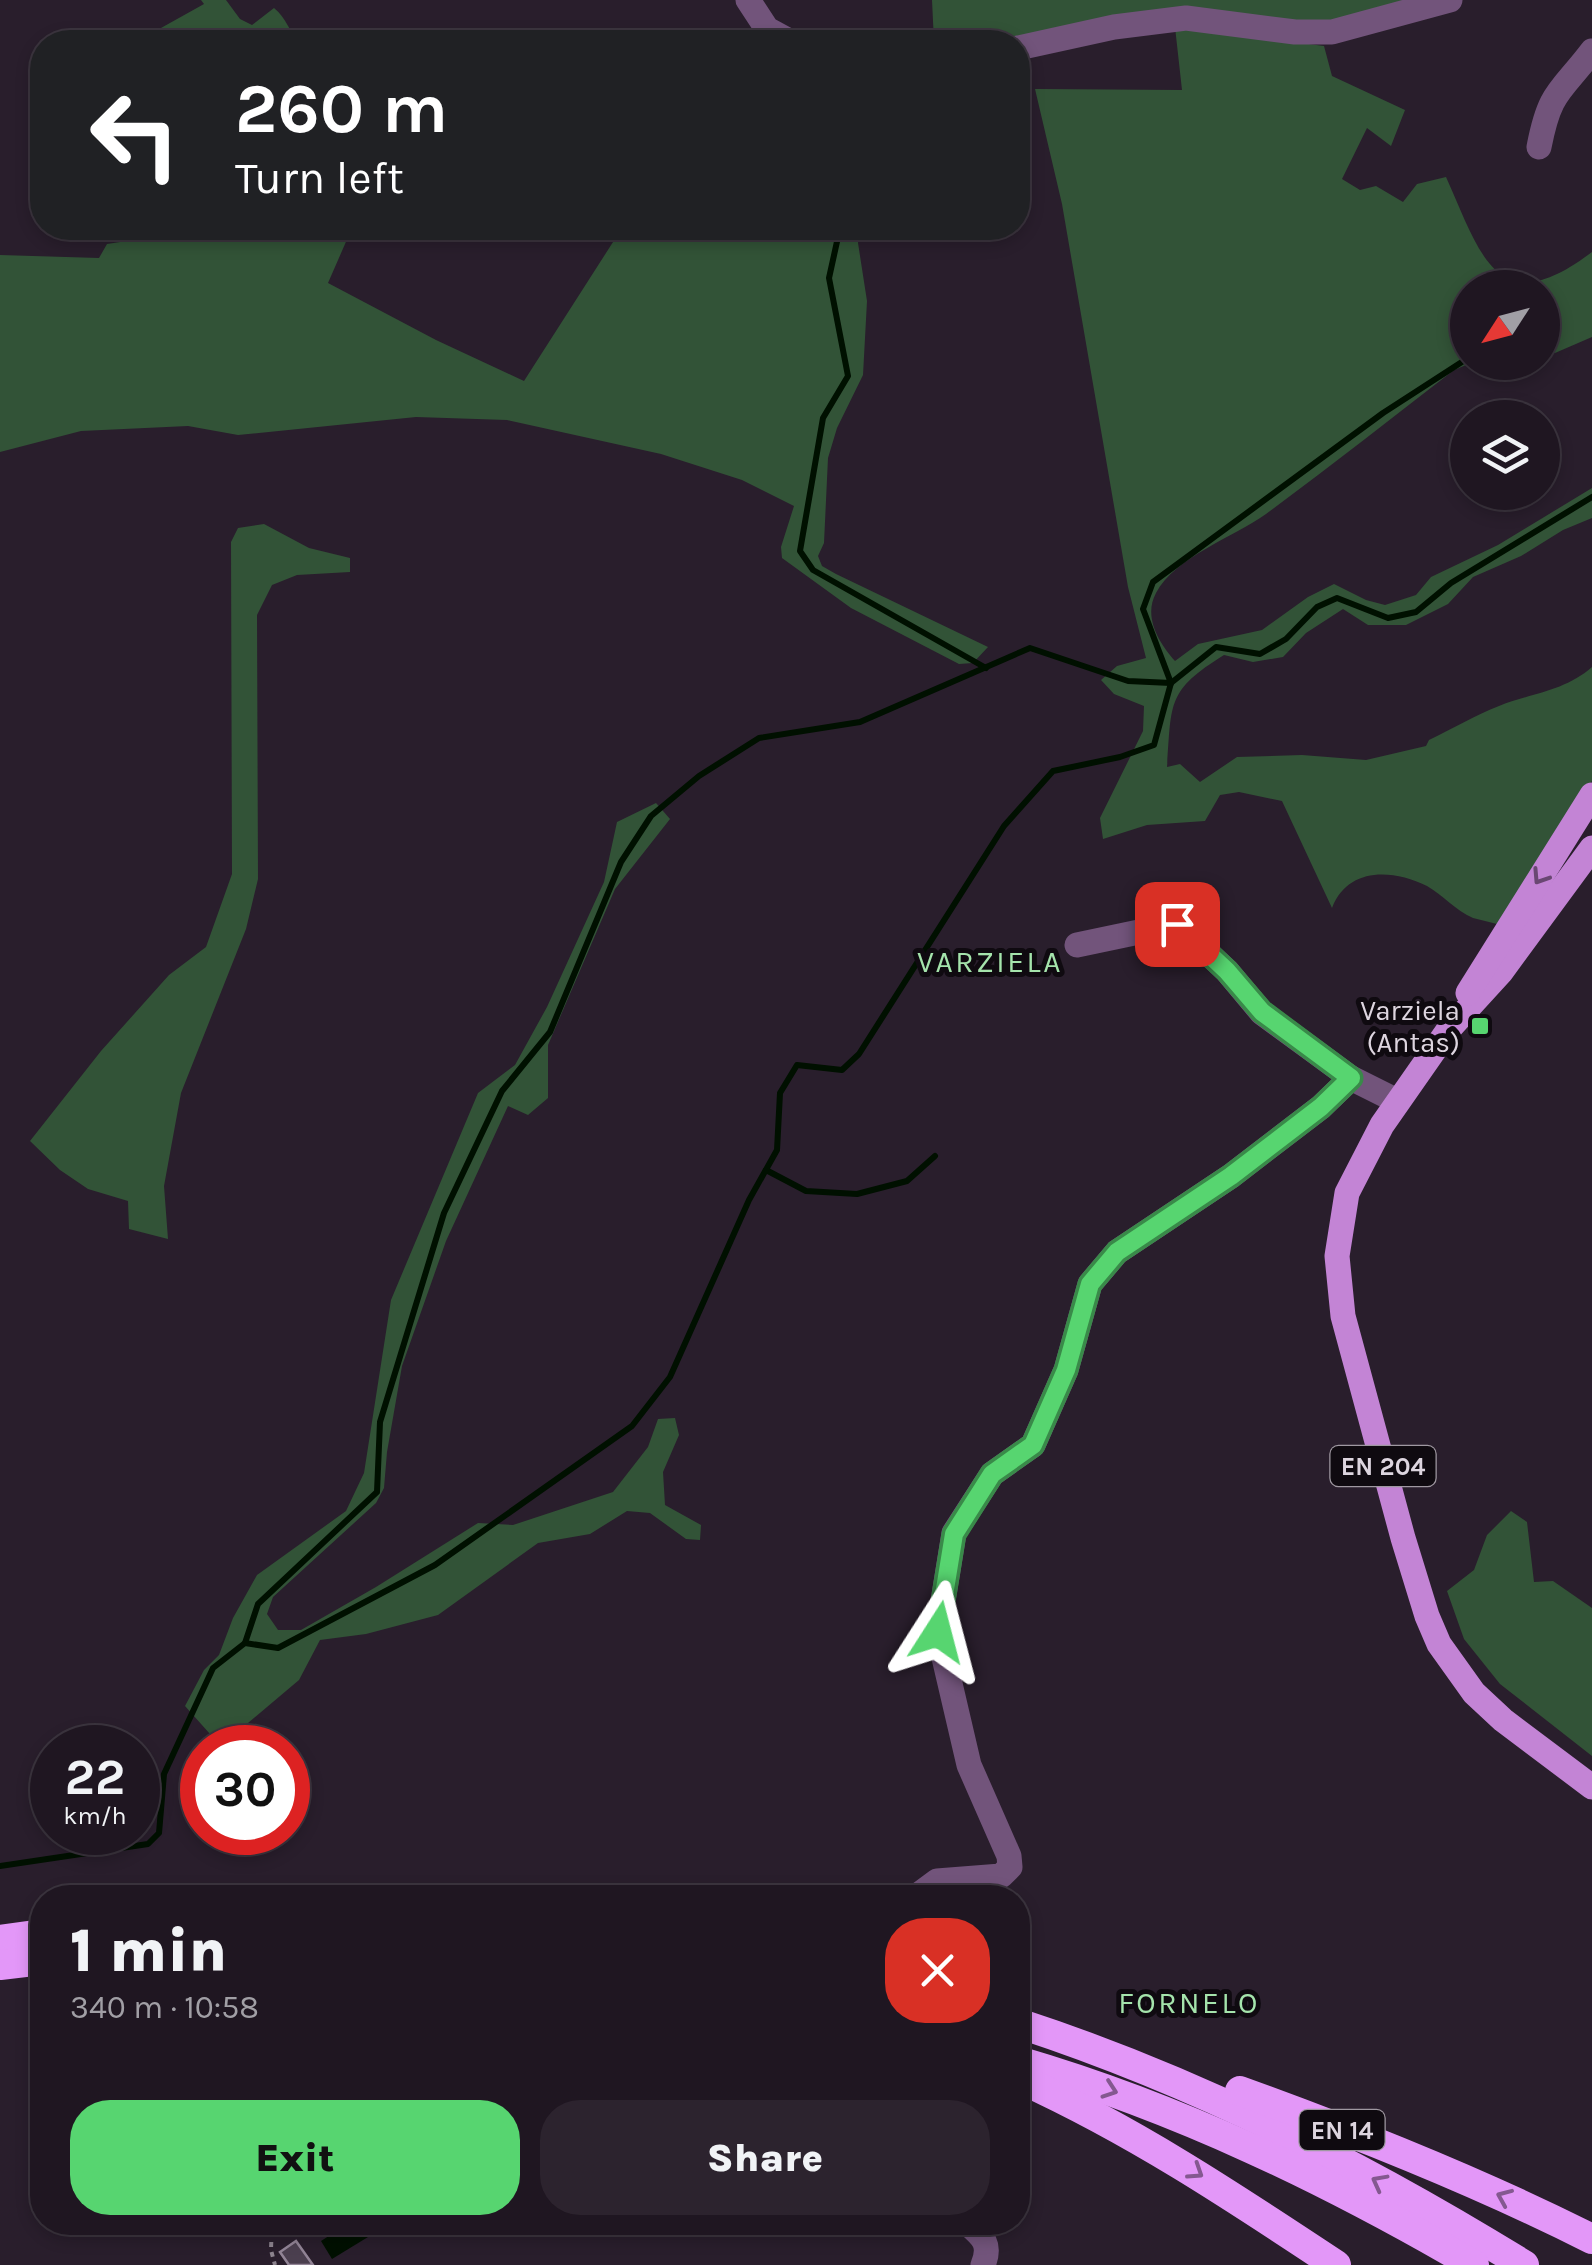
<!DOCTYPE html>
<html lang="en">
<head>
<meta charset="utf-8">
<style>
  :root { --surface:#1f1621; --page:#2c232e; --text:#f1f3f6; --muted:#a19fa5; --line:#3c353f; --accent:#57d570 }
  body { margin:0; font-family:Karla,sans-serif; background:var(--page); color:var(--text); height:100vh; display:flex; flex-direction:column; font-size:38px; white-space:nowrap }
  * { box-sizing:border-box; margin:0 }
  p { font-size:32px; color:var(--muted) }
  .icon { flex:none; width:55px; height:55px; fill:none; stroke:currentColor; stroke-width:2; stroke-linecap:round; stroke-linejoin:round }
  .map { position:relative; flex:1; overflow:hidden }
  .panel { position:absolute; left:30px; top:1885px; width:1000px; height:350px; display:flex; flex-direction:column; background:var(--surface); border-radius:40px; box-shadow:0 5px 15px #0003,0 0 0 2px var(--line) }
  .panel>* { flex:none }
  .guide { position:absolute; left:30px; top:30px; width:1000px; height:210px; border-radius:40px; box-shadow:0 5px 15px #0003,0 0 0 2px var(--line); background:#202124; color:#fff; overflow:hidden }
  .needle { width:65px; rotate:234deg }
  .fabs { position:absolute; left:1450px; top:270px; display:grid; gap:20px }
  .fabs a { display:grid; place-items:center; width:110px; height:110px; border-radius:50%; background:var(--surface); box-shadow:0 5px 15px #0003,0 0 0 2px var(--line); font-size:50px }
  .speed { position:absolute; left:30px; top:1725px; display:flex; gap:20px; font-size:50px; font-weight:700; text-align:center }
  .speed>* { display:grid; place-content:center; width:130px; height:130px; border-radius:50%; background:var(--surface); box-shadow:0 5px 15px #0003,0 0 0 2px var(--line); line-height:1 }
  .speed small { font-size:25px; font-weight:400 }
  .speed .limit { border:15px solid #d22; background:#fff; color:#111 }
  .pin { position:absolute; display:grid; place-items:center; width:85px; height:85px; color:#fff; margin:-42px; border-radius:20px; box-shadow:0 5px 15px #0006 }
  .me { position:absolute; width:110px; margin:-55px; rotate:9deg; stroke-linejoin:round; filter:drop-shadow(0 0 8px #0008) }
  .turn { display:flex; align-items:center; gap:35px; height:210px; padding:0 40px; font-size:45px }
  .turn .icon { width:130px; height:130px; stroke-width:2.5 }
  .turn b { display:block; font-size:70px; line-height:85px }
  .round { display:grid; place-items:center; flex:none; width:105px; height:105px; border-radius:40px; background:var(--page) }
  .headline { display:flex; align-items:center; justify-content:space-between; height:170px; padding:0 40px }
  h1 { font-size:60px; font-weight:800; line-height:75px }
  .primary-button { display:flex; gap:20px; margin-top:auto; padding:20px 40px }
  .primary-button a { flex:1; height:115px; border-radius:40px; background:var(--accent); color:#111; font-size:40px; font-weight:800; line-height:115px; text-align:center }
  .primary-button a+a { background:var(--page); color:var(--text) }
  .map>svg:first-child { display:block }
  .green { fill:#325337 }
  .water { fill:#001000 }
  .lines { fill:none; stroke-linecap:round; stroke-linejoin:round }
  .stream { stroke:#001000; stroke-width:6 }
  .building { fill:#4b3f4f; stroke:#928496; stroke-width:2.5 }
  .path { stroke:#8c838e; stroke-width:4; stroke-dasharray:5 5; stroke-linecap:butt }
  .minor { stroke:#72547b; stroke-width:25 }
  .major { stroke:#c384d5; stroke-width:25 }
  .highway { stroke:#e397f8; stroke-width:30 }
  .oneway { stroke:#694772 }
  .oneway2 { stroke:#845890 }
  .route-casing { stroke:#398a49; stroke-width:25 }
  .route { stroke:#57d570; stroke-width:18 }
  .poi-dot { fill:#57d570; stroke:#0f0a10; stroke-width:4 }
  .labels { text-anchor:middle; dominant-baseline:central; stroke-width:10; stroke-linejoin:round; paint-order:stroke }
  .shield { fill:#0f0a10; stroke:#9f98a1; stroke-width:2.5 }
  .shield-label { font-size:25px; font-weight:bold; fill:#ddd5df }
  .poi-label { font-size:28px; fill:#ddd5df; stroke:#0f0a10; text-anchor:end }
  .neighbourhood-label { font-size:30px; letter-spacing:2.5px; fill:#a5e4ac; stroke:#0f0a10 }
</style>
</head>
<body>
<div class="map">
<svg width="1592" height="2265" viewBox="0 0 1592 2265">
  <rect width="100%" height="100%" fill="#291e2c"/>
  <g class="green">
    <path d="M 201,0 L 226,0 L 240,19 L 252,25 L 274,8 C 287,18 288,32 301,42 L 156,42 L 152,33 L 204,4 Z"/>
    <path d="M 932,0 L 1413,0 L 1338,21 L 1061,27 L 1006,42 L 934,42 Z"/>
    <path d="M 1175,27 L 1324,46 L 1332,76 L 1405,110 L 1391,146 L 1367,128 L 1342,179 L 1360,190 L 1376,186 L 1403,202 L 1417,184 L 1446,177 C 1481,255 1497,324 1592,252 L 1592,337 L 1555,353 L 1543,352 L 1542,288 L 1468,288 L 1468,362 L 1471,363 L 1454,370 C 1392,418 1330,467 1266,514 C 1234,537 1175,557 1156,593 C 1143,617 1159,643 1175,661 L 1198,644 L 1262,630 L 1308,597 L 1334,584 L 1366,600 L 1385,605 L 1416,595 L 1431,577 L 1498,545 L 1592,488 L 1592,518 L 1563,530 L 1521,556 L 1473,577 L 1448,604 L 1406,625 L 1368,625 L 1343,609 L 1306,633 L 1283,657 L 1253,662 L 1224,655 C 1166,691 1172,703 1167,767 L 1180,764 L 1200,782 L 1237,757 L 1302,755 L 1366,760 L 1426,746 L 1429,740 C 1452,729 1476,715 1499,706 C 1532,693 1565,691 1592,667 L 1592,781 L 1497,924 C 1489,922 1481,920 1473,918 C 1455,910 1443,895 1427,886 C 1392,869 1348,867 1332,908 L 1282,801 L 1239,792 L 1220,795 L 1205,821 L 1147,825 L 1103,839 L 1100,818 L 1143,731 L 1144,706 L 1114,694 L 1101,680 L 1117,666 L 1146,658 L 1128,587 L 1062,204 L 1035,89 L 1182,90 Z"/>
    <path d="M 148,228 L 352,228 L 328,283 L 436,340 L 524,381 L 622,228 L 860,228 L 858,243 L 867,301 L 863,375 L 837,428 L 828,458 L 824,543 L 818,556 L 822,566 L 836,574 L 988,647 L 973,663 L 959,664 L 851,608 L 782,558 L 781,547 L 794,506 L 742,480 L 661,454 L 507,420 L 416,417 L 238,435 L 188,426 L 81,431 L 0,452 L 0,255 L 99,258 L 107,244 L 140,239 Z"/>
    <path d="M 264,524 L 309,548 L 350,558 L 350,572 L 297,575 L 272,585 L 257,615 L 258,879 L 246,929 L 181,1093 L 164,1186 L 168,1239 L 129,1229 L 128,1201 L 88,1189 L 60,1170 L 30,1141 L 101,1051 L 169,975 L 206,947 L 232,874 L 231,542 L 238,528 Z"/>
    <path d="M 656,803 L 670,819 L 615,889 L 548,1045 L 548,1098 L 528,1115 L 508,1106 L 446,1241 L 402,1366 L 387,1452 L 384,1488 L 376,1503 L 273,1597 L 267,1614 L 278,1630 L 301,1630 L 376,1587 L 478,1523 L 513,1525 L 613,1492 L 648,1447 L 658,1419 L 675,1418 L 679,1435 L 663,1472 L 665,1505 L 701,1525 L 700,1540 L 686,1539 L 650,1513 L 627,1511 L 590,1534 L 538,1543 L 438,1615 L 366,1634 L 320,1640 L 299,1680 L 248,1723 L 210,1734 L 185,1706 L 204,1670 L 219,1655 L 233,1618 L 257,1575 L 346,1511 L 364,1473 L 391,1300 L 478,1093 L 515,1065 L 547,1007 L 604,882 L 617,822 Z"/>
    <path d="M 1511,1511 L 1527,1522 L 1534,1582 L 1553,1581 L 1592,1608 L 1592,1756 L 1500,1684 L 1464,1639 L 1447,1591 L 1474,1570 L 1487,1535 Z"/>
  </g>
  <path class="water" d="M 349,2223 L 359,2223 L 368,2237 L 332,2259 L 321,2241 Z"/>
  <g class="lines">
    <g class="stream">
      <path d="M 840,228 L 829,278 L 848,376 L 823,418 L 800,551 L 813,570 L 986,668"/>
      <path d="M 766,1170 L 806,1191 L 857,1194 L 907,1181 L 935,1156"/>
      <path d="M 245,1643 L 258,1604 L 377,1492 L 380,1422 L 444,1213 L 502,1091 L 550,1032 L 621,862 L 651,816 L 699,776 L 759,738 L 860,722 L 1030,648 L 1128,681 L 1171,683 L 1143,609 L 1153,582 L 1383,413 L 1468,358"/>
      <path d="M 0,1866 L 148,1844 L 159,1833 L 164,1774 L 213,1668 L 245,1643 L 278,1648 L 435,1565 L 632,1426 L 670,1377 L 749,1200 L 777,1150 L 780,1093 L 797,1065 L 842,1070 L 859,1054 L 1004,826 L 1053,771 L 1120,757 L 1154,745 L 1171,683 L 1216,647 L 1260,654 L 1286,639 L 1317,607 L 1337,598 L 1388,618 L 1416,612 L 1451,583 L 1592,497"/>
    </g>
  </g>
  <path class="building" d="M 296,2241 L 313,2265 L 289,2265 L 280,2252 Z"/>
  <g class="lines">
    <path class="path" d="M 272,2222 L 271,2250 L 275,2265"/>
    <g class="minor">
      <path d="M 748,0 L 767,29 L 791,42"/>
      <path d="M 1018,48 L 1114,27 L 1186,18 L 1295,32 L 1332,32 L 1450,0"/>
      <path d="M 1539,147 C 1550,90 1560,93 1592,51"/>
      <path d="M 1077,945 L 1177,924 L 1227,971 L 1262,1013 L 1351,1078"/>
      <path d="M 914,1898 L 937,1881 L 1001,1876 L 1010,1867 L 1009,1856 L 969,1765 L 938,1632 L 954,1533 L 992,1474 L 1033,1445 L 1066,1370 L 1090,1284 L 1117,1252 L 1231,1176 L 1321,1107 L 1351,1078 L 1397,1101"/>
      <path d="M 966,2222 C 982,2236 992,2243 983,2265"/>
    </g>
    <g class="major">
      <path d="M 1592,848 L 1501,972 L 1449,1029 L 1382,1125 L 1347,1193 L 1337,1256 L 1343,1316 L 1403,1538 L 1427,1616 L 1439,1644 L 1474,1693 L 1503,1720 L 1592,1787"/>
      <path d="M 1468,993 L 1592,795"/>
    </g>
    <g class="highway">
      <path d="M 0,1940 L 42,1934"/>
      <path d="M 0,1965 L 42,1960"/>
      <path d="M 1018,2023 C 1196,2081 1364,2166 1524,2265"/>
      <path d="M 1018,2061 C 1179,2108 1328,2180 1474,2265"/>
      <path d="M 1018,2078 C 1131,2129 1232,2196 1336,2265"/>
      <path d="M 1240,2091 C 1359,2134 1479,2182 1592,2239"/>
    </g>
  </g>
  <defs><path id="oneway-chevron" d="M-2-3.5L2.5 0L-2 3.5" fill="none" stroke-width="1.6" stroke-linecap="round" stroke-linejoin="round" transform="scale(2.5)"/></defs>
  <use class="oneway" href="#oneway-chevron" transform="translate(1540 877) rotate(123)"/>
  <g class="oneway2">
    <use href="#oneway-chevron" transform="translate(1110 2090) rotate(19)"/>
    <use href="#oneway-chevron" transform="translate(1196 2172) rotate(33)"/>
    <use href="#oneway-chevron" transform="translate(1379 2182) rotate(-152)"/>
    <use href="#oneway-chevron" transform="translate(1504 2197) rotate(-157)"/>
  </g>
  <g class="lines">
    <defs>
      <path id="route" d="M 938,1632 L 954,1534 L 992,1474 L 1033,1445 L 1066,1370 L 1090,1284 L 1117,1252 L 1231,1176 L 1321,1107 L 1351,1078 L 1262,1012 L 1227,971 L 1177,924"/>
    </defs>
    <use href="#route" class="route-casing"/>
    <use href="#route" class="route"/>
  </g>
  <rect class="poi-dot" x="1470" y="1016" width="20" height="20" rx="5"/>
  <g class="labels">
    <g class="shield">
      <rect x="1330.5" y="1446" width="105" height="40" rx="8"/>
      <rect x="1299.5" y="2110" width="85" height="40" rx="8"/>
    </g>
    <g class="shield-label">
      <text x="1383" y="1466">EN 204</text>
      <text x="1342" y="2130">EN 14</text>
    </g>
    <g class="poi-label">
      <text x="1460" y="1010">Varziela<tspan x="1460" dy="32">(Antas)</tspan></text>
    </g>
    <g class="neighbourhood-label">
      <text x="990" y="962">VARZIELA</text>
      <text x="1189" y="2003">FORNELO</text>
    </g>
  </g>
</svg>
<div class="fabs">
<a><svg class="needle" viewBox="-14 -14 28 28"><path d="M0-13l5 13h-10z" fill="#e53935"/><path d="M0 13l5-13h-10z" fill="#a19fa5"/></svg></a>
<a><svg class="icon" aria-label="layers" viewBox="0 0 24 24"><path d="M12 4l9 5-9 5-9-5zM3 14l9 5 9-5"/></svg></a>
</div>
<div class="speed"><div>22<small>km/h</small></div><div class="limit">30</div></div>
<div class="pin" style="left:1177px;top:924px;background:#d93025"><svg class="icon" aria-label="arrive" viewBox="0 0 24 24"><path d="M6 21V4h12l-3 4 3 4H6"/></svg></div>
<svg class="me" style="left:938px;top:1632px" viewBox="-20 -20 40 40"><path d="M0-17L14 15 0 8-14 15z" fill="#57d570" stroke="#fff" stroke-width="4"/></svg>
<div class="guide">
<div class="turn"><svg class="icon" aria-label="left" viewBox="0 0 24 24"><path d="M17 20v-9H6M10 6l-5 5 5 5"/></svg><div><b>260 m</b>Turn left</div></div>
</div>
<section class="panel">
<div class="headline"><div><h1>1 min</h1><p>340 m · 10:58</p></div><a class="round" style="background:#d93025;color:#fff"><svg class="icon" aria-label="close" viewBox="0 0 24 24"><path d="M6 6l12 12M18 6L6 18"/></svg></a></div>
<div class="primary-button"><a>Exit</a><a>Share</a></div>
</section>
</div>
</body>
</html>
